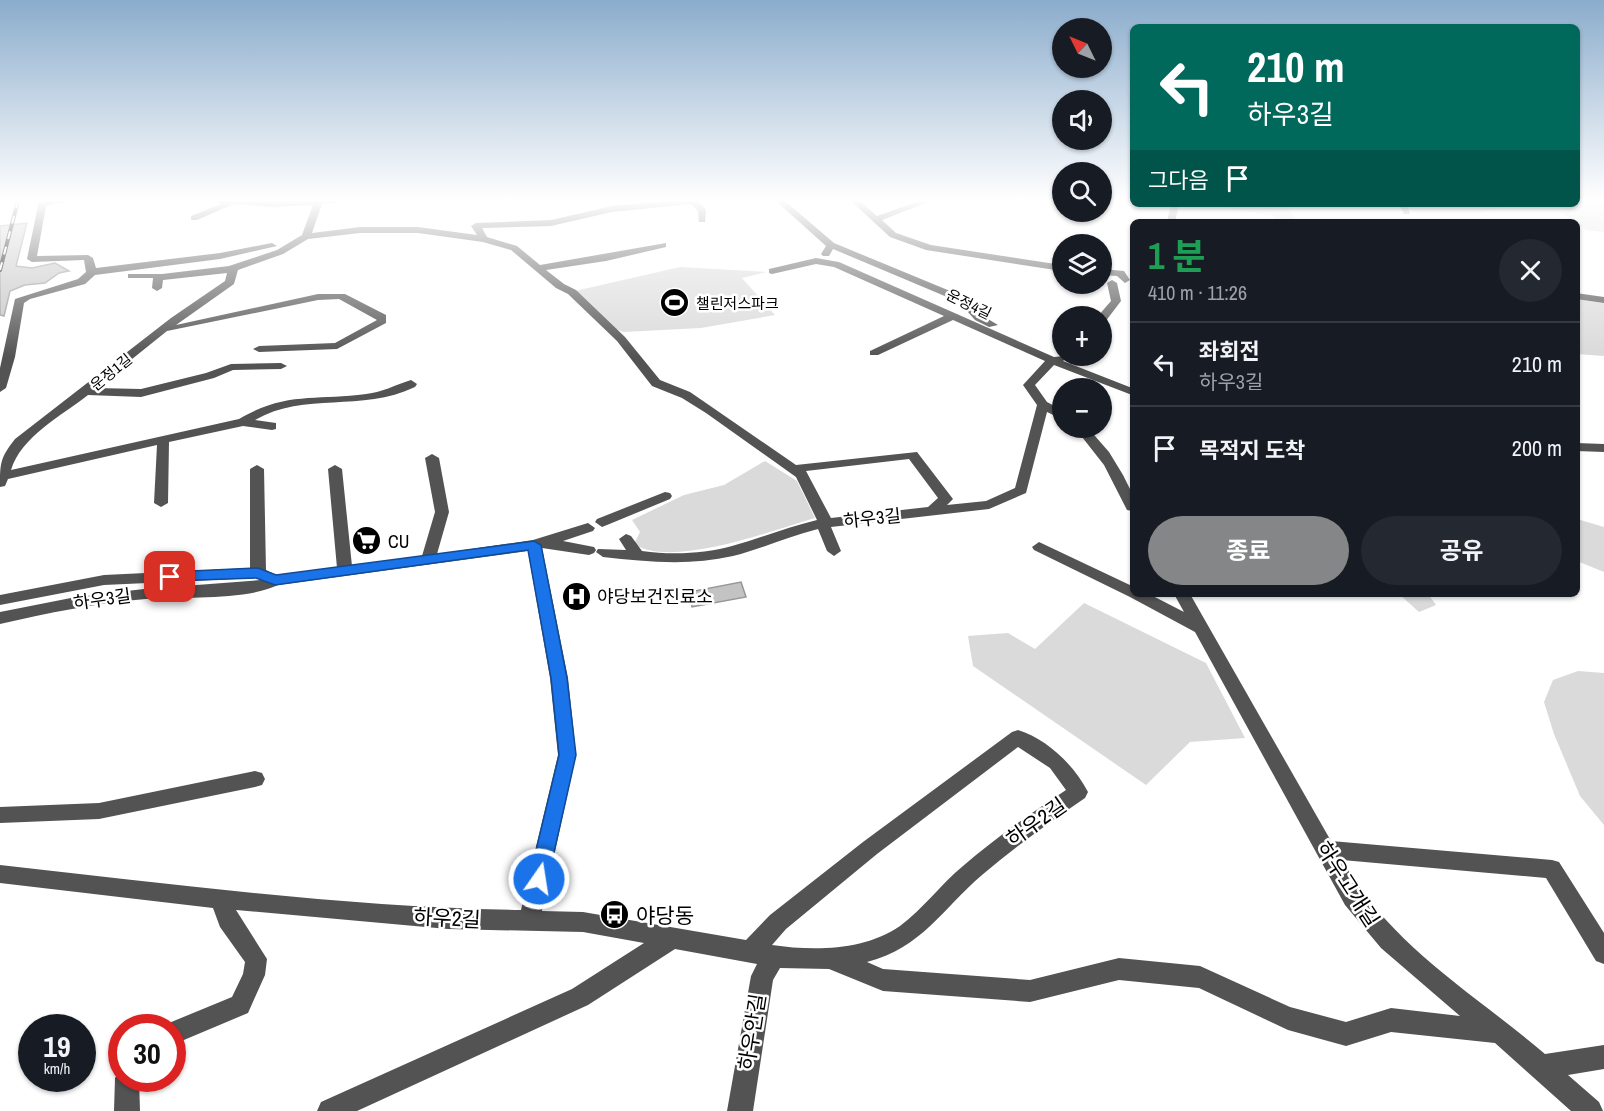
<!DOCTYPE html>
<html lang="ko">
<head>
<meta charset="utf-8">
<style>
  :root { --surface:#171b24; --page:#242831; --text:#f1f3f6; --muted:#9ea1a6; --line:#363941; --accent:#858687 }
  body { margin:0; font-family:"Archivo Narrow","Noto Sans KR",sans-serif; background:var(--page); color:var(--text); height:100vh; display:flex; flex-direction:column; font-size:22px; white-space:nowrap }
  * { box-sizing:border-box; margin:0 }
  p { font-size:20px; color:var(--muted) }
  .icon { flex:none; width:33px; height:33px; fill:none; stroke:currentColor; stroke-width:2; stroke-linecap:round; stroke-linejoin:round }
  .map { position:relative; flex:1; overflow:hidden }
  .drawer { position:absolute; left:1130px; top:219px; width:450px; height:378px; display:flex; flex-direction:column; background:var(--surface); border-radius:9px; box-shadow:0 2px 4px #0004 }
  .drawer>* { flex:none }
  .hud { position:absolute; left:1130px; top:24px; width:450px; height:183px; border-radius:9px; box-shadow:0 2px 4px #0004; background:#00695c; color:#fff; overflow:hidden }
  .needle { width:39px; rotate:313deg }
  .buttons { position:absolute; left:1052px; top:18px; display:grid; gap:12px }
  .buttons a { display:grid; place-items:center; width:60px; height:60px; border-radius:50%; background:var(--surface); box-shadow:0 2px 4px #0004; font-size:30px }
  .speed { position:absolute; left:18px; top:1014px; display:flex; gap:12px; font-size:30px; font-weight:700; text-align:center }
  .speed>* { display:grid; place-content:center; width:78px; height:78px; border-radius:50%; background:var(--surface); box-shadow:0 2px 4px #0004; line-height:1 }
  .speed small { font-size:15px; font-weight:400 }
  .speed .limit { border:9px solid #d22; background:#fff; color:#111 }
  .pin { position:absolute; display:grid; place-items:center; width:51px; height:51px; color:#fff; margin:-26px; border-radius:12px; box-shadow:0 3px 9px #0006 }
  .me { position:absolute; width:66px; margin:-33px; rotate:13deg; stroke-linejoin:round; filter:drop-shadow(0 0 4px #0008) }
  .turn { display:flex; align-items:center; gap:21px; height:126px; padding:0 18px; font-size:27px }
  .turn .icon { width:78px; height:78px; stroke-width:2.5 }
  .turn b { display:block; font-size:42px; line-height:51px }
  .then { display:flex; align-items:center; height:57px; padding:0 18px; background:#0003; gap:12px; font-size:22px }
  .round { display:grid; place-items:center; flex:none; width:63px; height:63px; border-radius:32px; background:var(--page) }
  .headline { display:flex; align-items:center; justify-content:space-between; height:102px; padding:0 18px }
  h1 { font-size:36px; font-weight:700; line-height:45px; color:#1e9e55 }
  .button { display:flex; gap:12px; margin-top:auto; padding:12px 18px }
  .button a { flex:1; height:69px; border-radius:36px; background:var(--accent); color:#fff; font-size:24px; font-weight:700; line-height:69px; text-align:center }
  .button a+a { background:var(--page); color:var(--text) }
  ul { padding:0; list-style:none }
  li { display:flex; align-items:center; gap:18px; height:84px; padding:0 18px; border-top:2px solid var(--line) }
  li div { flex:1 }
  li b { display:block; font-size:22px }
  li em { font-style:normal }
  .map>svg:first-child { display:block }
  .green { fill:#dadada }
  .building { fill:#c3c3c3; stroke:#979797; stroke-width:1.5 }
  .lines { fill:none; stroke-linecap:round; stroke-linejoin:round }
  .minor { fill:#535353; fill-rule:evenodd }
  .rail-casing { stroke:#000; stroke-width:4 }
  .rail { stroke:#fff; stroke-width:2; stroke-dasharray:8; stroke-linecap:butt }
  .route { fill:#1a73e8; stroke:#114b97; stroke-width:1.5 }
  .labels { text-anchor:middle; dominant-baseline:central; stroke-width:5; stroke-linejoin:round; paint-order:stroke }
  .far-poi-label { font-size:15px; fill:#000; stroke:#fff; text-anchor:start }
  .far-street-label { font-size:15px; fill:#000; stroke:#fff }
  .street-label { font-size:18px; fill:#000; stroke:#fff }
  .poi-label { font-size:18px; fill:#000; stroke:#fff; text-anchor:start }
  .near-street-label { font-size:21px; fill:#000; stroke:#fff }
  .near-poi-label { font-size:21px; fill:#000; stroke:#fff; text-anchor:start }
</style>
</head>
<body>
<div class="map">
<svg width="1604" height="1111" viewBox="0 0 1604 1111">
  <rect width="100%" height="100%" fill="#fff"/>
  <g class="green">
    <path d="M 1577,201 L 1604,201 L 1604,232 L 1586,230 L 1560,212 L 1566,208 L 1547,204 L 1576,204 Z"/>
    <path d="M 1224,204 L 1282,204 L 1299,222 L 1281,222 L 1271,215 L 1234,210 Z"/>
    <path d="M 1418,204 L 1516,204 L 1477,213 L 1417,213 L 1411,210 Z"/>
    <path d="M 680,267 L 767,272 L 742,278 L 775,315 L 701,328 L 623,332 L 611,327 L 575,291 Z"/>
    <path d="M 1576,299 L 1604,303 L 1604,356 L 1577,354 Z"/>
    <path d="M 765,461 L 797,481 L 815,518 C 773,530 672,569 634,544 L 640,532 L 632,520 L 684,495 L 724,485 Z"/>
    <path d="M 1577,519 L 1604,527 L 1604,572 L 1577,561 Z"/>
    <path d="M 1399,594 L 1428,594 L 1436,605 L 1419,612 Z"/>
    <path d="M 1084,603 L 1206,663 L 1245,738 L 1190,742 L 1146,785 L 973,666 L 968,636 L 1008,633 L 1035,649 Z"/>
    <path d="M 1578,671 L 1604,673 L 1604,825 L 1580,796 L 1554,734 L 1544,702 L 1553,680 Z"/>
  </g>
  <g class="building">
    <path d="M 27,223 L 16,266 L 32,268 L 55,263 L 69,271 L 59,273 L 45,283 L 25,285 L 10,291 L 4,316 L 0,315 L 0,226 Z"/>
    <path d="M 741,582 L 746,597 L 692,607 L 689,592 Z"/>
  </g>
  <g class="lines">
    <g class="minor">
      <path d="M 39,201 L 67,201 L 46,206 L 37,256 L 88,255 L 93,258 L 96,268 L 220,253 L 272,243 L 277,246 L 220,259 L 95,275 L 85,284 L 30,299 L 24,303 L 15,357 L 6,388 L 0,392 L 0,368 L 15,299 L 78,279 L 86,272 L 84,260 L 32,262 L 27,259 Z"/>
      <path d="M 216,201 L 344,201 L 322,204 L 312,233 L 360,227 L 418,227 L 477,235 L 471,226 L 476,223 L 551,220 L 612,206 L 666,201 L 698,201 L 706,210 L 705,222 L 699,222 L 698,211 L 691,204 L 612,212 L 551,226 L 482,228 L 487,237 L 517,246 L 540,265 L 666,243 L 666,247 L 606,261 L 546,270 L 564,284 L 576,290 L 625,337 L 660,380 L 690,392 L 796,465 L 917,452 L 953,499 L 947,505 L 986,501 L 1015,488 L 1037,405 L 1023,385 L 1045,361 L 953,320 L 878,355 L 870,355 L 870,351 L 944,316 L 834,267 L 816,264 L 772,274 L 769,273 L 769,269 L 816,258 L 839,262 L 1054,357 L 1064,356 L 1066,358 L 1063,361 L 1132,388 L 1132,395 L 1054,365 L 1035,385 L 1047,402 L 1062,410 L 1062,419 L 1047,412 L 1026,493 L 989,509 L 831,527 L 841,551 L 834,556 L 827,551 L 818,529 C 789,536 762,549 733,556 C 690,566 647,562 603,557 L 596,552 L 598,549 L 626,550 L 619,539 L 626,534 L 631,536 L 642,551 C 671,555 704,554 732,546 C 761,538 788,527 817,520 L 796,477 L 706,413 L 682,398 L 652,386 L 617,341 L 568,294 L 556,288 L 511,250 L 483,242 L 418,233 L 360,233 L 308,239 L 283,254 L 238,270 L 234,284 L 176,325 L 318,294 L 345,294 L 386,315 L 386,323 L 337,349 L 259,352 L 253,349 L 259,346 L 335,343 L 377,320 L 339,299 L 318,300 L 167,331 L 96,388 L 141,389 L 206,373 L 231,364 L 281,363 L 287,366 L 281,369 L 233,370 L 214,378 L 141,397 L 88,395 C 61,416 21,437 11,470 L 239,419 C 286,391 316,401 366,394 C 383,392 395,385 411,380 L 417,384 L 415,387 C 361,413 305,391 255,420 L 276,423 L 276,429 L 272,430 L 243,426 L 169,442 L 168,503 L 161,507 L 154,503 L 157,445 L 8,479 L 5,486 L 0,487 C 0,463 0,458 15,439 L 171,318 L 225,281 L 227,273 L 163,280 L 162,288 L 157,291 L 152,288 L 153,278 L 128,278 L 128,274 L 162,274 L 229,266 L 277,250 L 302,235 L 313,205 L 272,207 L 234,204 L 197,220 L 191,220 L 191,216 L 221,204 ZM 909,459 L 938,498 L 928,507 L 831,518 L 806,471 Z"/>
      <path d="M 776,201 L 785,201 L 834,243 L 967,298 L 983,316 L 998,325 L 989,327 L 975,320 L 959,302 L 833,249 L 829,256 L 823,256 L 821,254 L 826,246 Z"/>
      <path d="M 851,201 L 860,201 L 877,216 L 919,201 L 931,201 L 882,220 L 896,233 L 931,245 L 1062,265 L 1062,271 L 926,250 L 890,237 Z"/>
      <path d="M 1171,204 L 1179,204 L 1175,222 L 1167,222 Z"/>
      <path d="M 1399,204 L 1407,204 L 1410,214 L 1404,214 Z"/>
      <path d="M 1101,269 L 1124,271 L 1130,280 L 1125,283 L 1117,276 L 1101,275 Z"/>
      <path d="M 1112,280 L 1117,283 L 1121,301 L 1105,322 L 1101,323 L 1101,316 L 1098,316 L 1111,301 L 1107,283 Z"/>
      <path d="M 1576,293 L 1604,297 L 1604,303 L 1576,299 Z"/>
      <path d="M 1075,428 L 1088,428 L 1109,452 L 1123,475 L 1132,493 L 1132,511 L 1127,510 L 1104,465 Z"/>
      <path d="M 1576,443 L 1604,444 L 1604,452 L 1576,451 Z"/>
      <path d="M 432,454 L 439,458 L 449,512 L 437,554 L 533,540 L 588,523 L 595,528 L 593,531 L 563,541 L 594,547 L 596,550 L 594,553 L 589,555 L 542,548 L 568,678 L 576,755 L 542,911 L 583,912 L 746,940 L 770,915 L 863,842 L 1012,732 L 1018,730 C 1047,739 1074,765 1088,792 L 1085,798 C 1050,822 1015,847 982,875 C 941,910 923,947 867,962 L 883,969 L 1030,980 L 1119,958 L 1200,966 L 1290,1007 L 1346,1022 L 1391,1008 L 1460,1016 L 1381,948 L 1345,905 L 1195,632 L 1130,597 L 1034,550 L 1032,547 L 1039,542 L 1132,586 L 1132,594 L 1149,594 L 1184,612 L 1174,594 L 1190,594 L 1331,841 L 1552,860 L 1559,862 L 1604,933 L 1604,964 L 1596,961 L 1546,878 L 1342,860 C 1392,947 1471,991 1545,1054 L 1604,1045 L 1604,1069 L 1568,1075 L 1599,1102 L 1603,1111 L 1571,1111 L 1495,1043 L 1391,1032 L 1346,1046 L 1288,1030 L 1199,988 L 1119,980 L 1030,1002 L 883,991 L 829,969 L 780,968 L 773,980 L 753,1111 L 727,1111 L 751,976 L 757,964 L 675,949 L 588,1005 L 357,1111 L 317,1111 L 321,1102 L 572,989 L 644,943 L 583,932 L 448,929 L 236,910 L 267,959 L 265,975 L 248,1013 L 172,1045 L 172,1028 L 162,1028 L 164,1025 L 232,997 L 243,974 L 245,962 L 220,927 L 213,908 L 0,883 L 0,865 C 173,884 346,907 521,910 L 558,755 L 550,678 L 528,551 L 278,585 C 245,601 184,596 146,599 C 96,603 48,613 0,624 L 0,612 L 76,597 L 144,589 L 261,580 L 256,578 L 104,585 L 0,605 L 0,595 L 104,575 L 250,568 L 250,469 L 257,465 L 264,469 L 266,570 L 276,575 L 337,568 L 328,469 L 335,465 L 342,469 L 352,566 L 422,556 L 435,512 L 425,458 ZM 1018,747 L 1050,768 L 1066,790 C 1030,814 995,838 963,866 C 941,884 923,909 900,926 C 864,951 813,951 772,945 L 786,929 L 877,854 Z"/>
      <path d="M 665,492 L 670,493 L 672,496 L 670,499 L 607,525 L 602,527 L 595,522 L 597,519 Z"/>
      <path d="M 255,771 L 262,773 L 265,779 L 262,785 L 255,787 L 99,819 L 0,823 L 0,807 L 99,803 Z"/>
      <path d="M 122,1068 L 122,1078 L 139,1078 L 140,1111 L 114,1111 L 115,1078 Z"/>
    </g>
    <defs>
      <path id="rail" d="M 0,270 L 18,201"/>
    </defs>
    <use href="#rail" class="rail-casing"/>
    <use href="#rail" class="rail"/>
  </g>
  <linearGradient id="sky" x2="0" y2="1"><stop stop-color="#8baccc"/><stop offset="0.56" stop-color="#fff"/><stop offset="1" stop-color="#fff" stop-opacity="0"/></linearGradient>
  <rect width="1604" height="357" fill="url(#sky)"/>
  <path class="route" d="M 534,541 L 541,545 L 567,678 L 576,755 L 548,879 L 546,886 L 539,888 L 532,886 L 529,879 L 559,755 L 551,678 L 528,550 L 275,585 L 256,578 L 170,581 L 163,577 L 170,572 L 258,568 L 276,575 Z"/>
  <defs>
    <symbol id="stadium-disc" viewBox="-11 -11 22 22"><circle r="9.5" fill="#000" stroke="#fff"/><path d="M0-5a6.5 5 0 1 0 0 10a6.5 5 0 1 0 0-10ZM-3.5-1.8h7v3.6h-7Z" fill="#fff"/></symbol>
    <symbol id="supermarket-disc" viewBox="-11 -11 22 22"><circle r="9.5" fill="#000" stroke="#fff"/><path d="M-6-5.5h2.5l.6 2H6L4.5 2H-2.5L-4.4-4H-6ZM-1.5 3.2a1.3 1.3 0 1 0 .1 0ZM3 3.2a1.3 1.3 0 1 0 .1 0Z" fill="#fff"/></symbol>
    <symbol id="hospital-disc" viewBox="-11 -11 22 22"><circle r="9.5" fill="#000" stroke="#fff"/><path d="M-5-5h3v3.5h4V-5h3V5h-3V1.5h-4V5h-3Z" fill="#fff"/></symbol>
    <symbol id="bus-disc" viewBox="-11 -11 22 22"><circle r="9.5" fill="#000" stroke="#fff"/><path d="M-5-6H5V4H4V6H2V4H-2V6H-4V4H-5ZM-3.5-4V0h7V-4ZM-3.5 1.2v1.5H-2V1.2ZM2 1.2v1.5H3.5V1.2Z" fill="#fff"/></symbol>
  </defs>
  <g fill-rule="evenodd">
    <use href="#stadium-disc" x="658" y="286" width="33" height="33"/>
    <use href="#supermarket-disc" x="350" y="524" width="33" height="33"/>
    <use href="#hospital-disc" x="560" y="580" width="33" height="33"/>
    <use href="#bus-disc" x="598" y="898" width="33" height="33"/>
  </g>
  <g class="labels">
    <g class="far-poi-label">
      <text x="696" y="303">챌린저스파크</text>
    </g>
    <g class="far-street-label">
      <text transform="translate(969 304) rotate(26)">운정4길</text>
      <text transform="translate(111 372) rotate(-39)">운정1길</text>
    </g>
    <g class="street-label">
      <text transform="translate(872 518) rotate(-6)">하우3길</text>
      <text transform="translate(102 599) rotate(-8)">하우3길</text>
    </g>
    <g class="poi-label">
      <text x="388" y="541">CU</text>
      <text x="597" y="596">야당보건진료소</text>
    </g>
    <g class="near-street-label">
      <text transform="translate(1036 822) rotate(-35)">하우2길</text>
      <text transform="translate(1348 884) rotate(57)">하우고개길</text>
      <text transform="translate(447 918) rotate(3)">하우2길</text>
      <text transform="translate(752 1032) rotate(-81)">하우안길</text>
    </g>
    <g class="near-poi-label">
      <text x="636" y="915">야당동</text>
    </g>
  </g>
</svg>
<div class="buttons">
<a><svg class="needle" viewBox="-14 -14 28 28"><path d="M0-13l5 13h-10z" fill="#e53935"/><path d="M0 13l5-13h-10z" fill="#9ea1a6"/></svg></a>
<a><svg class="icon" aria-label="sound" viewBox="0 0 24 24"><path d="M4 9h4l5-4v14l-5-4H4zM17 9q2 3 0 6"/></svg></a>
<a><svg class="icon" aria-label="search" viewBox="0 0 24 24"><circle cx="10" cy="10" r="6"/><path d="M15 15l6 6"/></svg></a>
<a><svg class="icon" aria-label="layers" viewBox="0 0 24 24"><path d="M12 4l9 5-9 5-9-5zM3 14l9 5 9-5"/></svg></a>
<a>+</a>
<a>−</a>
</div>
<div class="speed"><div>19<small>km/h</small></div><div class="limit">30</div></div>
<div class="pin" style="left:170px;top:577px;background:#d93025"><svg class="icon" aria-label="arrive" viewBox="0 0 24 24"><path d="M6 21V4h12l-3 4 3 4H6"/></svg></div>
<svg class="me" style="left:539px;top:879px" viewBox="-20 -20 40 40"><circle r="17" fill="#1a73e8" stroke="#fff" stroke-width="3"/><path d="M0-11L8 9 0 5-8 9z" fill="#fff"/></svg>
<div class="hud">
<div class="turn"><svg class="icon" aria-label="left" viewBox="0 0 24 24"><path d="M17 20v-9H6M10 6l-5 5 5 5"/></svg><div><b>210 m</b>하우3길</div></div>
<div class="then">그다음<svg class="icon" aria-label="arrive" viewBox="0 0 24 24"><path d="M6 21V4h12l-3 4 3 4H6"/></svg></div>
</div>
<section class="drawer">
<div class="headline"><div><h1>1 분</h1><p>410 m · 11:26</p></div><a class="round"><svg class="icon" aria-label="close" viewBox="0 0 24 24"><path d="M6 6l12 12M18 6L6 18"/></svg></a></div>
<ul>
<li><svg class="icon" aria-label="left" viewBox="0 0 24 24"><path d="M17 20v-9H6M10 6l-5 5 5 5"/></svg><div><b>좌회전</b><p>하우3길</p></div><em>210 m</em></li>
<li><svg class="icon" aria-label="arrive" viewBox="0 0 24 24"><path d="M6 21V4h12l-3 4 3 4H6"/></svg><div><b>목적지 도착</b></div><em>200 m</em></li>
</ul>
<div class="button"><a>종료</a><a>공유</a></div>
</section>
</div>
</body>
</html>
